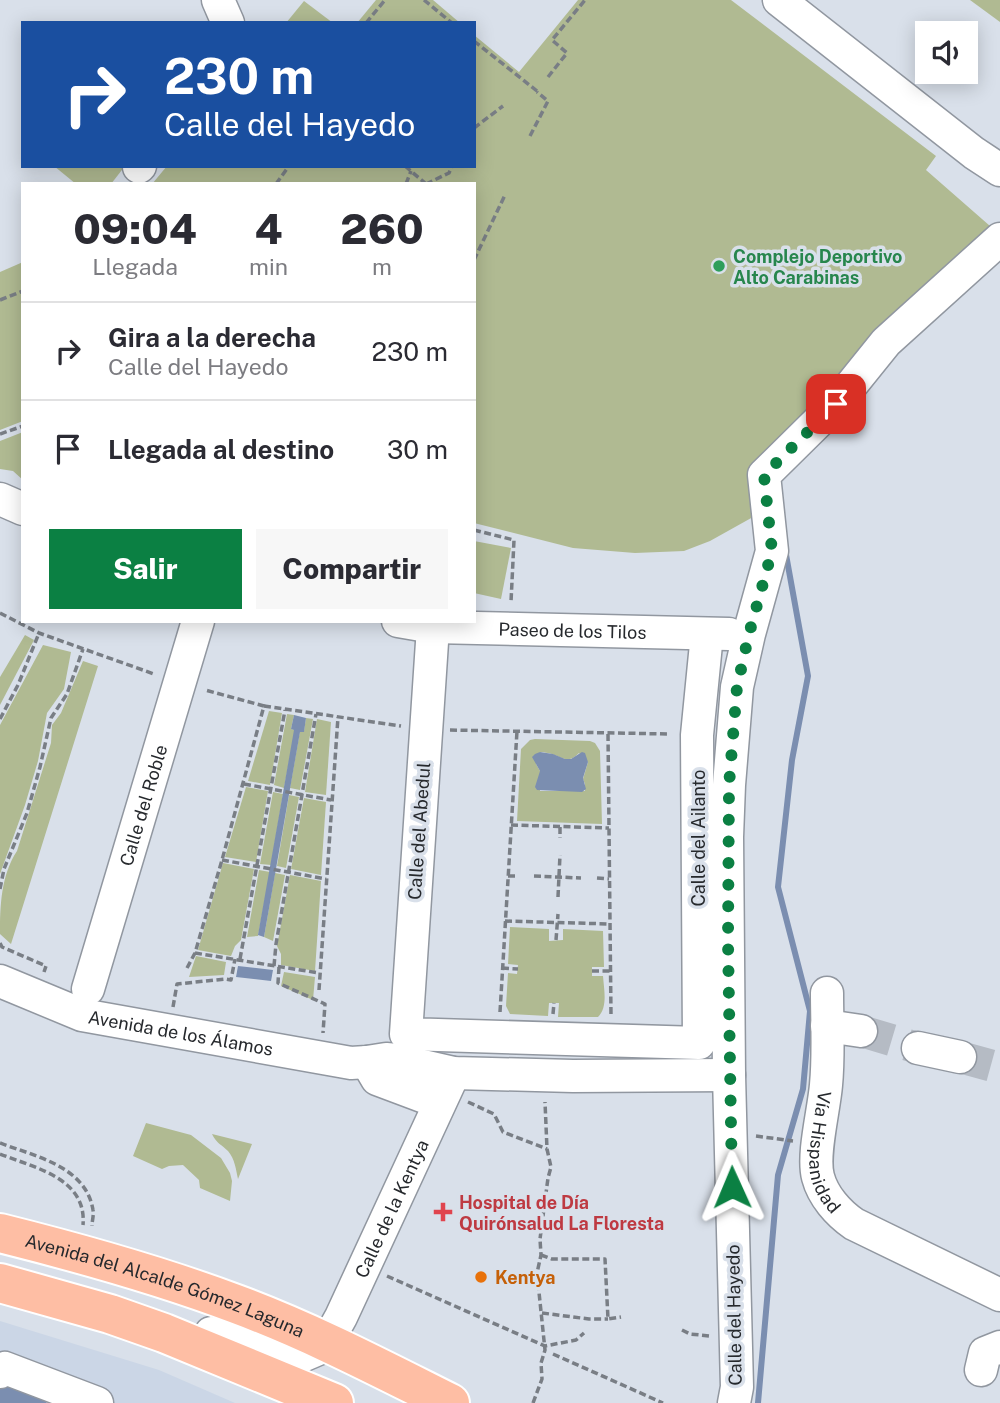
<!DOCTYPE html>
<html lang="es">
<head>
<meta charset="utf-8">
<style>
  :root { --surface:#fff; --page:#f7f7f7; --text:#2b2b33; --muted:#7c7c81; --line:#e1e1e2; --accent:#0b8043 }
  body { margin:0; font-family:"Public Sans",sans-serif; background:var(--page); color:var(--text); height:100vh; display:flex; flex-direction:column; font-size:26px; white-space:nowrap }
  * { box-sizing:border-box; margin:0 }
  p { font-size:23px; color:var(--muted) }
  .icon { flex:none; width:38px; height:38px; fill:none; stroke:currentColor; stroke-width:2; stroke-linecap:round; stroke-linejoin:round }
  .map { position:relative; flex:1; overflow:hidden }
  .details { position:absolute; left:21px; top:182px; width:455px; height:441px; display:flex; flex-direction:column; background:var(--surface); border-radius:0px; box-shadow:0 4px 18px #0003 }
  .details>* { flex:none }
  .top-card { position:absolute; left:21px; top:21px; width:455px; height:147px; border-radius:0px; box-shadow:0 4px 18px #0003; background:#1a4fa0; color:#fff; overflow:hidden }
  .controls { position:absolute; left:915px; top:21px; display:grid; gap:14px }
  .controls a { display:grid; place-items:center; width:63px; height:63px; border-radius:0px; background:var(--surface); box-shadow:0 4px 18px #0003; font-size:35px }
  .pin { position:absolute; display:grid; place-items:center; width:60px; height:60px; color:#fff; margin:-30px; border-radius:14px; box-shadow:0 4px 10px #0006 }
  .me { position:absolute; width:77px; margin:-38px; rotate:359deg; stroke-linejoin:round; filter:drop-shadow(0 0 5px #0008) }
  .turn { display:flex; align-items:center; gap:24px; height:147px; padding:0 28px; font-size:32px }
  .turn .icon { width:91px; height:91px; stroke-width:2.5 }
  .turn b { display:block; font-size:49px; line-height:60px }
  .eta { display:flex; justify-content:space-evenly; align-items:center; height:119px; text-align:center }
  .eta b { font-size:42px; font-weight:800; line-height:49px }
  .primary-button { display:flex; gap:14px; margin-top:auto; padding:14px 28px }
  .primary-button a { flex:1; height:80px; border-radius:0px; background:var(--accent); color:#fff; font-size:28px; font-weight:800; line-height:80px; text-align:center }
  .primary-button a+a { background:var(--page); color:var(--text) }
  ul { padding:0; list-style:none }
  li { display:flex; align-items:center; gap:21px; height:98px; padding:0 28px; border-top:2px solid var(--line) }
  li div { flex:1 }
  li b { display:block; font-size:26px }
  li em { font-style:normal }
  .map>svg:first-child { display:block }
  .built { fill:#cbd6e6 }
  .green { fill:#b0ba92; fill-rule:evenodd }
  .water { fill:#7b8eb0 }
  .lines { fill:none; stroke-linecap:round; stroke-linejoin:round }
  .stream { stroke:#7b8eb0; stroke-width:6 }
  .minor-tunnel { stroke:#b5bbc4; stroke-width:32; stroke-dasharray:32 16; stroke-linecap:butt }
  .minor-casing { stroke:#9197a0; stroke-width:35 }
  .major-casing { stroke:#fff; stroke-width:42 }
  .path { stroke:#797e85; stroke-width:3.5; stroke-dasharray:7 3.5; stroke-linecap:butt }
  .minor { stroke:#fff; stroke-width:32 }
  .major { stroke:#febea4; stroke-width:38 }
  .route { stroke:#0b8043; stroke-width:12; stroke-dasharray:0 21.6 }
  .leisure-dot { fill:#2e9e5b; stroke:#d9e0ea; stroke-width:2.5 }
  .health-dot { fill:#e0444e; stroke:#d9e0ea; stroke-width:2.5 }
  .food-dot { fill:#e8710a; stroke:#d9e0ea; stroke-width:2.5 }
  .labels { text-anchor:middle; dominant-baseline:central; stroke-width:7; stroke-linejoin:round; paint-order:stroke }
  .leisure-label { font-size:18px; font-weight:bold; fill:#27864d; stroke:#d9e0ea; text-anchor:start }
  .street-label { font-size:18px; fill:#26292d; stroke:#d9e0ea }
  .health-label { font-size:18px; font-weight:bold; fill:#be3a42; stroke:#d9e0ea; text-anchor:start }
  .food-label { font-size:18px; font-weight:bold; fill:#c56008; stroke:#d9e0ea; text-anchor:start }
</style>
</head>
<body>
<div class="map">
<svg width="1000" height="1403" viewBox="0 0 1000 1403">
  <rect width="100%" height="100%" fill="#d9e0ea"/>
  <path class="built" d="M 0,1321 L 159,1370 L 235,1403 L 0,1403 Z"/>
  <g class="green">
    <path d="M 376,0 L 433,0 L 460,23 L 357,23 Z"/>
    <path d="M 578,0 L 731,0 L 936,156 L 926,170 L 998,233 L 892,328 L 753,517 L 710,541 L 684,551 L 635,553 L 573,548 L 474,523 L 474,184 L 152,184 L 167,166 L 474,166 L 474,35 L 519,72 Z"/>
    <path d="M 970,0 L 1000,0 L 1000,22 Z"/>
    <path d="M 304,1 L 333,23 L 286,23 Z"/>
    <path d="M 54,166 L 125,166 L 111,184 L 76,184 Z"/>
    <path d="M 23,262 L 23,421 L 0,430 L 0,272 Z"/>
    <path d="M 23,432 L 23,480 L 13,471 L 0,469 L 0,441 Z"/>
    <path d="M 474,541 L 511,548 L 501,599 L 474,593 Z"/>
    <path d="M 25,635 L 34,640 L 0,705 L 0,677 Z"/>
    <path d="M 43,645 L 71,652 L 64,689 L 47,713 L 38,761 L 25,805 L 0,874 L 0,725 Z"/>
    <path d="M 83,661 L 98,666 L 11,944 L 0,934 C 0,906 1,875 17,851 L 51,743 L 52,725 L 61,713 Z"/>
    <path d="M 269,711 L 282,713 L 270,785 L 248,781 Z"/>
    <path d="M 287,714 L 294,715 L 291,729 L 295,730 L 284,788 L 274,785 Z"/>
    <path d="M 306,718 L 313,719 L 300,790 L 290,788 L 300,731 L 304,731 Z"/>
    <path d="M 317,719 L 331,722 L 326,795 L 305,792 Z"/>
    <path d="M 535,739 L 590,741 L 595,743 L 600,751 L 602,824 L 517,821 L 521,749 L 530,740 ZM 540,752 C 542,752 550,753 552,754 C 564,758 568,764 579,753 L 588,762 L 583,779 L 585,784 L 585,791 L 540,791 L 540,771 L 536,764 Z"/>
    <path d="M 246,787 L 268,791 L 256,862 L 225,857 Z"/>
    <path d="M 273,792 L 283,794 L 271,865 L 260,864 Z"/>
    <path d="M 289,795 L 299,797 L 286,868 L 277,866 Z"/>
    <path d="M 304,798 L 326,802 L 321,875 L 291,869 Z"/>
    <path d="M 223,863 L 254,869 L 241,940 L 235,946 L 231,956 L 198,950 Z"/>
    <path d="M 259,870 L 270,872 L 258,936 L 247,937 Z"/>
    <path d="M 275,873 L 285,875 L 273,941 L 264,937 Z"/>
    <path d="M 290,875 L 321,881 L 315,971 L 281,965 L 281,954 L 277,946 Z"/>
    <path d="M 510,927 L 549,929 L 549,941 L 563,940 L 563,929 L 603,931 L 604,967 L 592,967 L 592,976 L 603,976 C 604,990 608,1007 598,1017 L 558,1017 L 559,1003 L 549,1003 L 548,1016 L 510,1014 L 506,1006 L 508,973 L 517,974 L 518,965 L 508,964 Z"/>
    <path d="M 196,956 L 226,962 L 224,975 L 189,977 Z"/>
    <path d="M 284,972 L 315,977 L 313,1000 L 281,986 Z"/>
    <path d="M 146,1123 L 191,1135 L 221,1158 L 230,1173 L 232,1181 L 230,1201 L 200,1188 L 199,1180 L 183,1165 L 169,1166 L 162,1169 L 133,1156 Z"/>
    <path d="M 212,1134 L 252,1144 L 238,1179 C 236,1170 235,1159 228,1151 C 222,1145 216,1143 212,1134 Z"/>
  </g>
  <g class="water">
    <path d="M 294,715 L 306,718 L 304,732 L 300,732 L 264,937 L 258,935 L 294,730 L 291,729 Z"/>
    <path d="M 540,752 L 553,754 L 565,759 L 571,759 L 582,752 L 585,753 L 588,762 L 583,778 L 586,789 L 582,792 L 537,790 L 535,787 L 540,771 L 532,757 L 535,754 Z"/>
    <path d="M 238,966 L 273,970 L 271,981 L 236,977 Z"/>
    <path d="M 8,1385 L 36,1393 L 47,1403 L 0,1403 L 0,1387 Z"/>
  </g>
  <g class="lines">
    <path class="stream" d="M 758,1403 L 778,1175 L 803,1089 L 810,1011 L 778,887 L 792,760 L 808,676 L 785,549"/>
    <g class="minor-tunnel">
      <path d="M 861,1031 L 918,1048"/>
      <path d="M 960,1057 L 1000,1068"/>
    </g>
    <defs>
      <g id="minor">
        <path d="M 218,0 L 228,23"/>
        <path d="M 779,0 L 974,153 L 1000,170"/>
        <path d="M 139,167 L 140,166"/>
        <path d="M 0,499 L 23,509"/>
        <path id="s1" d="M 398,621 L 433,627 L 729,634"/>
        <path d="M 433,627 L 406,1034 L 699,1043 L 697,735 L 707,634"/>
        <path id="s2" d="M 0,981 L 82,1015 L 351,1063 L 367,1062 L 386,1059 L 397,1060 L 454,1073 L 573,1076 L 729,1075"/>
        <path id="s3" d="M 88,989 L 198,621"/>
        <path id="s4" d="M 827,993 C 827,1023 829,1055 826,1085 C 824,1110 812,1155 818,1177 C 823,1196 838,1213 854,1224 L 1000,1295"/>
        <path d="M 827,1026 L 861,1031"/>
        <path d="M 918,1048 L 960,1057"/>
        <path d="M 367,1062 L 377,1079 L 425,1097 L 441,1099"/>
        <path id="s5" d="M 211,1333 L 273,1356 L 281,1359 L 288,1359 L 302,1356 L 316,1350 L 327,1342 L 341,1317 L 454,1073"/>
        <path d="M 981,1370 L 985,1353 L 1000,1347"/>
        <path d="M 0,1372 L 5,1368 L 97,1403"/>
        <path d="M 734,1403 L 737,1387 L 729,1075 L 727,837 L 729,785 L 737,687 L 749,634 L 772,551 L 764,475 L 836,404 L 886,342 L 1000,239"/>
      </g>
      <g id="major">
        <path id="s6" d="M 0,1233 C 80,1253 159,1275 236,1304 C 309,1331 380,1368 450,1403"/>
        <path d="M 0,1283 L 110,1314 L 164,1333 L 334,1403"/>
      </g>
    </defs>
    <use href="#minor" class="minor-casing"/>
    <use href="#major" class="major-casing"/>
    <g class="path">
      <path d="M 424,0 L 452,23"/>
      <path d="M 366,23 L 385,0"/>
      <path d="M 474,41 L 537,91 L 539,89"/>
      <path d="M 548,77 L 567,53 L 552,40 L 585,0"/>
      <path d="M 474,128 L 503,106"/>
      <path d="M 530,136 L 548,101 L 537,92"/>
      <path d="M 405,166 L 425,183"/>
      <path d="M 276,184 L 289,166"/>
      <path d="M 406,184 L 411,171"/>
      <path d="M 426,184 L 449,173 L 452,166"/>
      <path d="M 474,260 L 505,195"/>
      <path d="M 0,300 L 23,291"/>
      <path d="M 0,434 L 23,426"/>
      <path d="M 474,530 L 514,540 L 511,602"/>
      <path d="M 0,613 L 39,633 L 154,674"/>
      <path d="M 264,706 L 401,726"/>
      <path d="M 0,719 L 18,685 L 39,633"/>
      <path d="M 450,730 L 670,734"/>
      <path d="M 608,734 L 611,1015"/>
      <path d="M 244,784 L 331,800"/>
      <path d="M 511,825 L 609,828"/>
      <path d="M 560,827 L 560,838"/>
      <path d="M 222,860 L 326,879"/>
      <path d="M 508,876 L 517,876"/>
      <path d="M 534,876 L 581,878"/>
      <path d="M 597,878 L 609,879"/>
      <path d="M 0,889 L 4,869 L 27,813 L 40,767 L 51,718 L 67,694 L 83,649"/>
      <path d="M 558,897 L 560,855"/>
      <path d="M 505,921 L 610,924"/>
      <path d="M 556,940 L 558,914"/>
      <path d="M 0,943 L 2,947 L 46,966 L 44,972"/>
      <path d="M 195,953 L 319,973"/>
      <path d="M 240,959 L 285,710"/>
      <path d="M 274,966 L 276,944 L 316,714"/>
      <path d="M 279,967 L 278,983 L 325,1004 L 323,1033"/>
      <path d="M 187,968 L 195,953 L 222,860 L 264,706 L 205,690"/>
      <path d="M 502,968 L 518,969"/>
      <path d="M 592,971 L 611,971"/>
      <path d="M 319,990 L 338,717"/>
      <path d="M 173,1007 L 177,984 L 225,979 L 231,980 L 235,959"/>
      <path d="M 500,1012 L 517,731"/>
      <path d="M 553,1014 L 554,1003"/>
      <path d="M 468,1102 L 494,1114 L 503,1132 L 547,1149"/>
      <path d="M 756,1136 L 793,1141"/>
      <path d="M 0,1143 C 34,1156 86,1166 93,1210 C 94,1215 92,1221 92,1226"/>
      <path d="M 0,1154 C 35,1168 87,1178 83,1225"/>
      <path d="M 541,1255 L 552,1259 L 605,1259 L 608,1319 L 621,1317"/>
      <path d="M 387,1276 L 545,1346 L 576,1340 L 584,1333"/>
      <path d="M 542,1313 L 589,1319 L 608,1319"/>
      <path d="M 682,1330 L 690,1334 L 710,1336"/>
      <path d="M 553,1354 L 663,1403"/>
      <path d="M 533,1403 L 542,1379 L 541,1363 L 545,1350 L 537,1273 L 541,1255 L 540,1239 L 548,1178 L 551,1167 L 547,1149 L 545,1102"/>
    </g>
    <use href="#minor" class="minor"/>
    <use href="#major" class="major"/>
  </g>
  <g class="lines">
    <path class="route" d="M 732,1187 L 728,941 L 729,785 L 737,687 L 749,634 L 772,551 L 764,475 L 836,404"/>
  </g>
  <circle class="leisure-dot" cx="719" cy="266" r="7"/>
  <path class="health-dot" d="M439.5 1201.5h7v7h7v7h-7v7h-7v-7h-7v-7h7z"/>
  <circle class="food-dot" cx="481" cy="1277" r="7"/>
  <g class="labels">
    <g class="leisure-label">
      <text x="733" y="256">Complejo Deportivo<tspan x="733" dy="21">Alto Carabinas</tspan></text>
    </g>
    <g class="street-label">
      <text stroke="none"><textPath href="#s1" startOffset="175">Paseo de los Tilos</textPath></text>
      <text stroke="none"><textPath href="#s3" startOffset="192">Calle del Roble</textPath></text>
      <text transform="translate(419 831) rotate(-86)">Calle del Abedul</text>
      <text transform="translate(698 838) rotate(-90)">Calle del Ailanto</text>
      <text stroke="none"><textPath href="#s2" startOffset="189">Avenida de los Álamos</textPath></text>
      <text stroke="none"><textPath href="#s4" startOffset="161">Vía Hispanidad</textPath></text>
      <text stroke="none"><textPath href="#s5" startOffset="273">Calle de la Kentya</textPath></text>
      <text stroke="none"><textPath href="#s6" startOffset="173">Avenida del Alcalde Gómez Laguna</textPath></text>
      <text transform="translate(734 1315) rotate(-91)">Calle del Hayedo</text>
    </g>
    <g class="health-label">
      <text x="459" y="1202">Hospital de Día<tspan x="459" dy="21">Quirónsalud La Floresta</tspan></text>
    </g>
    <g class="food-label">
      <text x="495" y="1277">Kentya</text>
    </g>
  </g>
</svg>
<div class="controls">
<a><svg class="icon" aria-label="sound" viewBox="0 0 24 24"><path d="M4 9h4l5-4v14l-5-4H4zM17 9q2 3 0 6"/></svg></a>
</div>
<div class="pin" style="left:836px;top:404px;background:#d93025"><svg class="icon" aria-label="arrive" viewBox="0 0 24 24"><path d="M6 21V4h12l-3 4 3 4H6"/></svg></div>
<svg class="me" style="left:732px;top:1187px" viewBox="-20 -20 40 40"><path d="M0-17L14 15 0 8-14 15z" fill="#0b8043" stroke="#fff" stroke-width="4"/></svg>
<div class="top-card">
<div class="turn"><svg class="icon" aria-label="right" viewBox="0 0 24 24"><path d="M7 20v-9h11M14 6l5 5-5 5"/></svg><div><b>230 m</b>Calle del Hayedo</div></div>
</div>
<section class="details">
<div class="eta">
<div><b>09:04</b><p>Llegada</p></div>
<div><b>4</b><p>min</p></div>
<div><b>260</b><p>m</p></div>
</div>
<ul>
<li><svg class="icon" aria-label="right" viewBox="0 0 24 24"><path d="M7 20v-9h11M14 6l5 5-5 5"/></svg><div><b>Gira a la derecha</b><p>Calle del Hayedo</p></div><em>230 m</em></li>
<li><svg class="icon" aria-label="arrive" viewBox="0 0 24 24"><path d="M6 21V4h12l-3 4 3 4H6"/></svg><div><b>Llegada al destino</b></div><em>30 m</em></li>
</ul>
<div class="primary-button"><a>Salir</a><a>Compartir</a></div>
</section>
</div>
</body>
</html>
